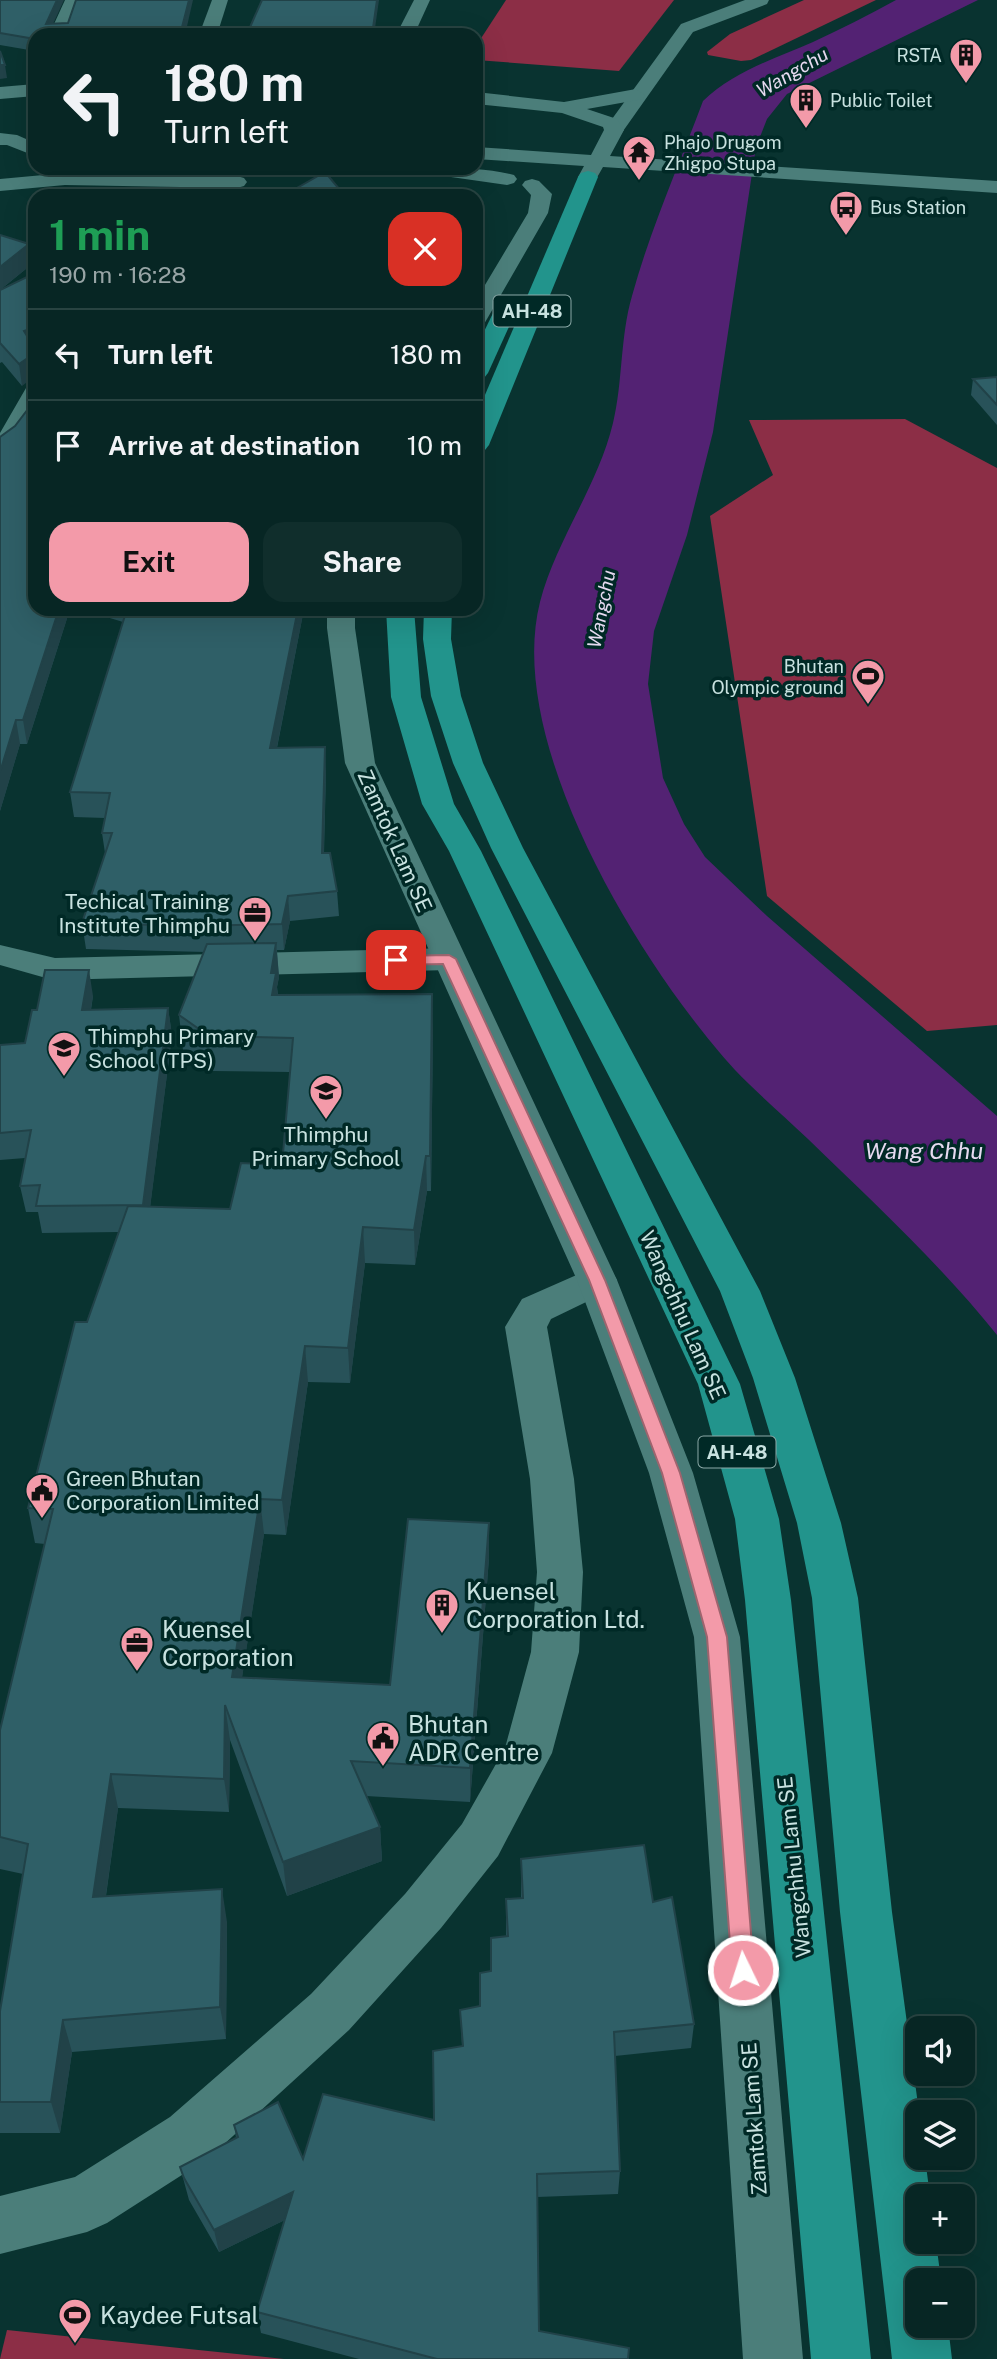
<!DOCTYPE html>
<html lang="en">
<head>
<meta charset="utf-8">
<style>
  :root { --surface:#072624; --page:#102e2c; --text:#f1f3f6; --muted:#98a5a6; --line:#284341; --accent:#f39aa9 }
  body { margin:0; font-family:"Public Sans",sans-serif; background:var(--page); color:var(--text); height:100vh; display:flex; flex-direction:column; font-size:26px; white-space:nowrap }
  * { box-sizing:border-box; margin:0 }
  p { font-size:23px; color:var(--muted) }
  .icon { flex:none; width:38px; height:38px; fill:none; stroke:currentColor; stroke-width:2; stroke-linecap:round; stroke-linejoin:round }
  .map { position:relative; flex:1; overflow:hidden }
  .side { position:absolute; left:28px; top:189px; width:455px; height:427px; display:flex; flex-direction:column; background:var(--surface); border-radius:21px; box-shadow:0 7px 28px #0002,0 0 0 2px var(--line) }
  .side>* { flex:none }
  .banner { position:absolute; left:28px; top:28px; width:455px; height:147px; border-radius:21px; box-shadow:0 7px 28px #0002,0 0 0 2px var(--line); background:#072624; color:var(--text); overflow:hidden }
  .fabs { position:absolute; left:905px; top:2016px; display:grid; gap:14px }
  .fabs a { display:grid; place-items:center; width:70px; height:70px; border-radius:14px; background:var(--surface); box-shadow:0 7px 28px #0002,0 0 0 2px var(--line); font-size:35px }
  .pin { position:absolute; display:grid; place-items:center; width:60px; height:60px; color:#fff; margin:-30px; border-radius:14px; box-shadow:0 4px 10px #0006 }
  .me { position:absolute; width:77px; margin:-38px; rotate:356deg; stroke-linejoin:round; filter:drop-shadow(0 0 5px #0008) }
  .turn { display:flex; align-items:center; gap:24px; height:147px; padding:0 21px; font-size:32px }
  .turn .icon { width:91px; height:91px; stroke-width:2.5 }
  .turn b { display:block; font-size:49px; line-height:60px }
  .round { display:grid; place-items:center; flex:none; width:74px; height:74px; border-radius:21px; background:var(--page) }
  .headline { display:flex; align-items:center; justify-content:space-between; height:119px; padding:0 21px }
  h1 { font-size:42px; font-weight:700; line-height:52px; color:#1e9e55 }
  .action { display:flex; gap:14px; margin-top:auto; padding:14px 21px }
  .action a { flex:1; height:80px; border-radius:21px; background:var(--accent); color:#111; font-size:28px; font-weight:700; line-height:80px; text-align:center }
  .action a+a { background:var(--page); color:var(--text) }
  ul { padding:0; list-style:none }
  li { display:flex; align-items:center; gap:21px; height:91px; padding:0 21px; border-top:2px solid var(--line) }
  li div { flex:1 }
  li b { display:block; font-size:26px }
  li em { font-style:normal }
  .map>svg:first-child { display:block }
  .green { fill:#8c2e46 }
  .water { fill:#532273 }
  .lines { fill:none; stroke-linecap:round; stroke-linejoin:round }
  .minor { fill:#4b7e7a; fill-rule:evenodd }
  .tertiary { fill:#4b7e7a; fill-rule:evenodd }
  .secondary { fill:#4b7e7a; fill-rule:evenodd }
  .trunk { fill:#22948c; fill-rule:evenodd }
  .wall { fill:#285259 }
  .shaded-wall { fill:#214248 }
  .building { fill:#2f5f67; stroke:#214248; stroke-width:2 }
  .route { fill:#f39aa9; stroke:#9e646e; stroke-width:2 }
  .labels { text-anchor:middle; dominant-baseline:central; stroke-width:7; stroke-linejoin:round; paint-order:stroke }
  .far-poi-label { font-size:18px; fill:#c8e2e0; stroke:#002926; text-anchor:start }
  .far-water-label { font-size:19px; font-style:italic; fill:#e6daf1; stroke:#002926 }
  .shield { fill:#002926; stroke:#8caaa8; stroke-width:2 }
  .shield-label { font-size:19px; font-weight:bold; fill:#c8e2e0 }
  .street-label { font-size:21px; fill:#c8e2e0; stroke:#002926 }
  .poi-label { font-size:21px; fill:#c8e2e0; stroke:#002926; text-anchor:start }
  .water-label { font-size:23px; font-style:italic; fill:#e6daf1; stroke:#002926 }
  .near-poi-label { font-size:24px; fill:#c8e2e0; stroke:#002926; text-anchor:start }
</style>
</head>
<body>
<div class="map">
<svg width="997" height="2359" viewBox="0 0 997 2359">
  <rect width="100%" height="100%" fill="#093330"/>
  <g class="green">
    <path d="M 506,0 L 674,0 L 619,71 L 476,60 L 476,46 Z"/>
    <path d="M 804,0 L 876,0 L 751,60 L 741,61 L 708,55 L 707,52 L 730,34 Z"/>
    <path d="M 905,419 L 997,468 L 997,1025 L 927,1031 L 767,896 L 710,516 L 773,475 L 749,420 Z"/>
    <path d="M 7,2330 L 284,2359 L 0,2359 Z"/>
  </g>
  <path class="water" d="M 896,0 L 978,0 L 787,94 L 767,119 L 756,147 L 713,432 L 687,535 L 654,631 L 648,684 L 663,778 L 684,824 L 705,857 L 767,916 L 997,1116 L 997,1335 C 941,1265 872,1201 808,1139 C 784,1116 758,1094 735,1070 C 642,968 504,744 540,602 C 556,540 598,486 613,423 C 623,382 620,337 632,296 C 650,230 679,165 703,101 C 734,71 774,59 813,42 C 841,29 869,15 896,0 Z"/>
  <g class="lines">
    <g class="minor">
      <path d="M 0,133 L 17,135 L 35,143 L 35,156 L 7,145 L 0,145 Z"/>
      <path d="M 65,173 L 237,176 L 244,178 L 247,182 L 244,186 L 237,188 L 65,185 L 0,191 L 0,179 Z"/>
      <path d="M 35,386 C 35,394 37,406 35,415 C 31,430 15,454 0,458 L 0,433 L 26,388 Z"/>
      <path d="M 0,945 L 55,958 L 449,948 L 461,952 L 466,959 L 461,966 L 449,970 L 53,980 L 0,965 Z"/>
      <path d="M 597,1266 L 611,1270 L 617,1280 L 611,1290 L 551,1319 L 547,1327 L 574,1479 L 583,1572 L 579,1652 L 552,1753 L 498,1856 L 441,1928 L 349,2030 L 210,2157 L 107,2223 L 87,2232 L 0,2254 L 0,2196 L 75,2177 L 170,2117 L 311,1994 L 405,1894 L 462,1824 L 505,1748 L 531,1652 L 537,1572 L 530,1479 L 505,1327 L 522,1299 Z"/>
    </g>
    <path class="tertiary" d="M 745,0 L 769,0 L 767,4 L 693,32 L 621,134 L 607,134 L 604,130 L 681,24 Z"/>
    <g class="secondary">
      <path d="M 65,0 L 81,0 L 67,35 L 49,35 Z"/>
      <path d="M 212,0 L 228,0 L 217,35 L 199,35 Z"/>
      <path d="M 414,0 L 430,0 L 414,35 L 396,35 Z"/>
      <path d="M 35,84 L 35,96 L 0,99 L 0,87 Z"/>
      <path d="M 636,89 L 645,95 L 643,99 L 587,109 L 617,119 L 624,130 L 610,156 L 997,181 L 997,193 L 603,167 L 595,181 L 581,181 L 578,177 L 584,166 L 476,159 L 476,147 L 591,155 L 604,130 L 603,127 L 562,113 L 476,104 L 476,92 L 564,102 Z"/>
      <path d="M 420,168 C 452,168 483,167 514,175 L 517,179 L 514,183 L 507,185 L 430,174 L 423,172 Z"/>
      <path d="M 532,179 L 539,181 L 552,194 L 548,213 L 487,319 L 484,324 L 476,326 L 476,300 L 528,213 L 531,195 L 522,185 L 525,181 Z"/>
      <path d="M 327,609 L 355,609 L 355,628 L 375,763 L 617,1280 L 693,1473 L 740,1637 L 803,2359 L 743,2359 L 694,1637 L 649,1473 L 577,1280 L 345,763 L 327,628 Z"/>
    </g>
    <g class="trunk">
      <path d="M 588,171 L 595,173 L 598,177 L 489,445 L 485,450 L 476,453 L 476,416 L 578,177 L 581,173 Z"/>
      <path d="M 507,300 L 515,302 L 518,307 L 488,373 L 484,378 L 476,380 L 476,348 L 496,307 L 499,302 Z"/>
      <path d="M 386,609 L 414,609 L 421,697 L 454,804 L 481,851 L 740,1384 L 779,1519 L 791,1600 L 871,2359 L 811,2359 L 745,1600 L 735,1519 L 698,1384 L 449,851 L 422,804 L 391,697 Z"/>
      <path d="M 424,609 L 452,609 L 451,639 L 461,696 L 483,763 L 523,848 L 760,1291 L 795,1378 L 841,1523 L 858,1598 L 892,1912 L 919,2112 L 917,2158 L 925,2158 L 930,2196 L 917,2196 L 917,2242 L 936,2242 L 941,2280 L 917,2280 L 917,2326 L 948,2326 L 952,2359 L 892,2359 L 840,1912 L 812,1598 L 797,1523 L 753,1378 L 720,1291 L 491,848 L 453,763 L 431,696 L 423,639 Z"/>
    </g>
  </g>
  <g class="wall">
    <path d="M 0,0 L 53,24 L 68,23 L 193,0 L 35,35 L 35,51 L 0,45 Z"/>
    <path d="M 0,235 L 32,264 L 0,290 L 35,273 L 22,386 L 2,362 L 0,363 Z"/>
    <path d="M 997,377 L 997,425 L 971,395 L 973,379 Z"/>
    <path d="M 0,437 L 35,609 L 70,609 L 27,744 L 20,744 L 0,811 Z"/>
    <path d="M 80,609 L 304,609 L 277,748 L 326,771 L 324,853 L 337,891 L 339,916 L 290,921 L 284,950 L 277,950 L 279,977 L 277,987 L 278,995 L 433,1029 L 431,1191 L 427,1191 L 415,1265 L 365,1263 L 350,1383 L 308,1382 L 286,1535 L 264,1534 L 242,1677 L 390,1685 L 489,1558 L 470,1802 L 366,1796 L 380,1827 L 382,1861 L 287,1896 L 230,1740 L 229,1812 L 118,1808 L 106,1896 L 227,1922 L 226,2039 L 72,2052 L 60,2133 L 0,2133 L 0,2011 L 23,1874 L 0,1869 L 0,1730 L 45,1544 L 35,1543 L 28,1508 L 87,1322 L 119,1232 L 42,1233 L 38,1212 L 26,1212 L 20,1186 L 25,1158 L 0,1160 L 0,1045 L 25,1043 L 37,1010 L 93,996 L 91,1010 L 168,1008 L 172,1035 L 150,1207 L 230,1209 L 282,1165 L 290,1072 L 213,1071 L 183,1050 L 179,1015 L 205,952 L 86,949 L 82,923 L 105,853 L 102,833 L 105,818 L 74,817 L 70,792 L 123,622 Z"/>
    <path d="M 521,1859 L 653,1902 L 694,2024 L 691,2048 L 615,2056 L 620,2171 L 618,2194 L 537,2197 L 539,2331 L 628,2359 L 359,2359 L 261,2333 L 257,2312 L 285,2220 L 219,2252 L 189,2200 L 180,2167 L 236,2138 L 234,2125 L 303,2159 L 434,2120 L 462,2046 L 460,2010 L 480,2006 L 491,1971 L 506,1936 L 506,1899 L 521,1898 Z"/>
  </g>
  <g class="shaded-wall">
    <path d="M 57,0 L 64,0 L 48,35 L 46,24 Z"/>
    <path d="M 189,0 L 193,0 L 185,35 L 180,35 Z"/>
    <path d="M 377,0 L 379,0 L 374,35 L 372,35 Z"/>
    <path d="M 0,65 L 5,65 L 7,78 L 0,79 Z"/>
    <path d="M 29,244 L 32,264 L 0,290 L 0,267 Z"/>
    <path d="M 35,327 L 35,349 L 24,331 Z"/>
    <path d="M 35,353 L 35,376 L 22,386 L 19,364 Z"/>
    <path d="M 59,609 L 70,609 L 27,744 L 23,720 Z"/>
    <path d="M 298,609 L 304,609 L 272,772 L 270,748 Z"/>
    <path d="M 16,720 L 20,744 L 0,811 L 0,772 Z"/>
    <path d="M 325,747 L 326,771 L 323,878 L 322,853 Z"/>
    <path d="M 288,896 L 290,921 L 284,950 L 282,924 Z"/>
    <path d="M 276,943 L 279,977 L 277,987 L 279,1008 L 275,1029 L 271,973 Z"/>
    <path d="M 89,970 L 93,996 L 86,1037 L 82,1010 Z"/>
    <path d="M 432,994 L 433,1029 L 431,1191 L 430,1156 Z"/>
    <path d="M 168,1008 L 172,1035 L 147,1232 L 143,1205 Z"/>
    <path d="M 426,1156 L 427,1191 L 415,1265 L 414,1230 Z"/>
    <path d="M 363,1227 L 365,1263 L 350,1383 L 348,1348 Z"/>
    <path d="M 305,1346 L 308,1382 L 286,1535 L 282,1500 Z"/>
    <path d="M 260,1499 L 264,1534 L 237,1711 L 232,1677 Z"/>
    <path d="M 489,1523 L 489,1558 L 470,1802 L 470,1768 Z"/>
    <path d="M 225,1705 L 230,1740 L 229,1812 L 224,1779 Z"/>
    <path d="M 111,1774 L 118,1808 L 101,1930 L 93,1897 Z"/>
    <path d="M 380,1827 L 382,1861 L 287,1896 L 283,1862 Z"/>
    <path d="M 222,1889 L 227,1922 L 226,2039 L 220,2007 Z"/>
    <path d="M 63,2020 L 72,2052 L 60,2133 L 51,2102 Z"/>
    <path d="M 293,2192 L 297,2214 L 219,2252 L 214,2230 Z"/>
  </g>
  <g class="building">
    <path d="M 0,0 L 57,0 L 46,24 L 68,23 L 76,0 L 189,0 L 180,35 L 35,35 L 35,39 L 0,33 Z"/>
    <path d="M 262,0 L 377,0 L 372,35 L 247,34 Z"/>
    <path d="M 0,51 L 5,65 L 0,65 Z"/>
    <path d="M 325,172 L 345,196 L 283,196 Z"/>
    <path d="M 0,235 L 29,244 L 0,267 Z"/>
    <path d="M 35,273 L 35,327 L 24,331 L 35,349 L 35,353 L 19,364 L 0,343 L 0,290 Z"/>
    <path d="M 997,377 L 997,405 L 973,379 Z"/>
    <path d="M 28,409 L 35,410 L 35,609 L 59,609 L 23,720 L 16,720 L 0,772 L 0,437 L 15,426 Z"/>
    <path d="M 127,609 L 298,609 L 270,748 L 325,747 L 322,853 L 330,853 L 337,891 L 288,896 L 282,924 L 197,926 L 82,923 L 112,833 L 102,833 L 110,793 L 70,792 Z"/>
    <path d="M 276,943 L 271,973 L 276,973 L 272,995 L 432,994 L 430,1156 L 426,1156 L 414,1230 L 363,1227 L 348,1348 L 305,1346 L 282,1500 L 260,1499 L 232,1677 L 390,1685 L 408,1519 L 489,1523 L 470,1768 L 351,1761 L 380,1827 L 283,1862 L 225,1705 L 224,1779 L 111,1774 L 93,1897 L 222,1889 L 220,2007 L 63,2020 L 51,2102 L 0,2102 L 0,2011 L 28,1844 L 0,1837 L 0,1730 L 53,1509 L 28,1508 L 75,1322 L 87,1322 L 128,1206 L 230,1209 L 241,1163 L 282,1165 L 293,1038 L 209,1036 L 179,1015 L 207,944 Z"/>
    <path d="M 45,970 L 89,970 L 82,1010 L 168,1008 L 143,1205 L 36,1206 L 40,1185 L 20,1186 L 31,1130 L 0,1133 L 0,1045 L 25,1043 L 32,1010 L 37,1010 Z"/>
    <path d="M 644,1845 L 653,1902 L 672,1897 L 694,2024 L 614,2032 L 620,2171 L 537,2174 L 539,2331 L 629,2348 L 628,2359 L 437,2359 L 257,2312 L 293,2192 L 214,2230 L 184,2178 L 180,2167 L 238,2137 L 234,2125 L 278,2102 L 303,2159 L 323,2094 L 434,2120 L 433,2051 L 463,2046 L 460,2010 L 480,2006 L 480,1973 L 491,1971 L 491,1938 L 508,1936 L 506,1899 L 523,1898 L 521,1859 Z"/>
  </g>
  <path class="route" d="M 449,955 L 456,959 L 605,1280 L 680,1473 L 727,1637 L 754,1970 L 750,1977 L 743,1980 L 735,1977 L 732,1970 L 707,1637 L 662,1473 L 589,1280 L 443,964 L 396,965 L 389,960 L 396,956 Z"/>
  <defs>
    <symbol id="building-pin" viewBox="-11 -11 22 30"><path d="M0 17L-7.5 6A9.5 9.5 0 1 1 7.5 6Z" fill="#f39aa9" stroke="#002926"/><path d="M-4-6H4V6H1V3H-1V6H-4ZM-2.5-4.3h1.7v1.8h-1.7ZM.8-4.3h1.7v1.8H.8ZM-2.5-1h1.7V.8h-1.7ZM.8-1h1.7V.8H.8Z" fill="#111"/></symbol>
    <symbol id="temple-pin" viewBox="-11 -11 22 30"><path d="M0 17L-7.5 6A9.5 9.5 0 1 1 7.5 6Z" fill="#f39aa9" stroke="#002926"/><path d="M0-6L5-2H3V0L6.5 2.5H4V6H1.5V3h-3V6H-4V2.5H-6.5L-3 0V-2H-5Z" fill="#111"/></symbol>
    <symbol id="bus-pin" viewBox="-11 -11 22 30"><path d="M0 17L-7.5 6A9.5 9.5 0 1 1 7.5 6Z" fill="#f39aa9" stroke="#002926"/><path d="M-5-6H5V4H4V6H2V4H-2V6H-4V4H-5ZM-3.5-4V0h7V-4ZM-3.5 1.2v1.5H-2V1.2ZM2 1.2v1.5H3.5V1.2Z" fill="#111"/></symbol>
    <symbol id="stadium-pin" viewBox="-11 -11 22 30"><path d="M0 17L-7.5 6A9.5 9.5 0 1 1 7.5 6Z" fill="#f39aa9" stroke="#002926"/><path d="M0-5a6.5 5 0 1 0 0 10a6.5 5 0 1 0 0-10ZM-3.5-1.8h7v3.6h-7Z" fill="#111"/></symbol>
    <symbol id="office-pin" viewBox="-11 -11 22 30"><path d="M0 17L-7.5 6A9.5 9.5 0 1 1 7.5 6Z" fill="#f39aa9" stroke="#002926"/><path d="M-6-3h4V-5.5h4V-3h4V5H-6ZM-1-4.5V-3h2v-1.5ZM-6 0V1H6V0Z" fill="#111"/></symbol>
    <symbol id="school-pin" viewBox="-11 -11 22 30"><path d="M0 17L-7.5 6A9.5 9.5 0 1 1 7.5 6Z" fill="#f39aa9" stroke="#002926"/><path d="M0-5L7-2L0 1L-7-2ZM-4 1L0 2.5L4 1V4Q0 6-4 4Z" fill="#111"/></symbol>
    <symbol id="civic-pin" viewBox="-11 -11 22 30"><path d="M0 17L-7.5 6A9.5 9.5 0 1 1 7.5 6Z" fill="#f39aa9" stroke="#002926"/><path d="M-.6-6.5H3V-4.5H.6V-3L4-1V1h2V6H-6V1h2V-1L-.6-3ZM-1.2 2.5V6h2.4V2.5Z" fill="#111"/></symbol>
  </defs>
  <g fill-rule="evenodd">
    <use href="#building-pin" x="947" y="36" width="38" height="52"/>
    <use href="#building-pin" x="787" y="81" width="38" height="52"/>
    <use href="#temple-pin" x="620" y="133" width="38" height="52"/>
    <use href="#bus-pin" x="827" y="188" width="38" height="52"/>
    <use href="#stadium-pin" x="849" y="657" width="38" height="52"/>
    <use href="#office-pin" x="236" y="894" width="38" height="52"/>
    <use href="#school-pin" x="45" y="1029" width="38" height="52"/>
    <use href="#school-pin" x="307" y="1072" width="38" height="52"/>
    <use href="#civic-pin" x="23" y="1471" width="38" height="52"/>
    <use href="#building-pin" x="423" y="1586" width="38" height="52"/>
    <use href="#office-pin" x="118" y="1624" width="38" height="52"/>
    <use href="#civic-pin" x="364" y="1719" width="38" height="52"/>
    <use href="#stadium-pin" x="56" y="2296" width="38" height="52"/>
  </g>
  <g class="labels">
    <g class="far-poi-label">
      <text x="942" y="55" text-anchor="end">RSTA</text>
      <text x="830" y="100">Public Toilet</text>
      <text x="664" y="142">Phajo Drugom<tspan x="664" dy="21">Zhigpo Stupa</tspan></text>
      <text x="870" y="207">Bus Station</text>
      <text x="844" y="666" text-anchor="end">Bhutan<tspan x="844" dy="21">Olympic ground</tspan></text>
    </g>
    <g class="far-water-label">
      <text transform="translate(792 72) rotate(-30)">Wangchu</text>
      <text transform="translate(601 609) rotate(-79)">Wangchu</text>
    </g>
    <g class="shield">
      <rect x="493.5" y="295.5" width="77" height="31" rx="5"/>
      <rect x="698.5" y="1436.5" width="77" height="31" rx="5"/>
    </g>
    <g class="shield-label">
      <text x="532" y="311">AH-48</text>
      <text x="737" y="1452">AH-48</text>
    </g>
    <g class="street-label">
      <text transform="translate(395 841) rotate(66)">Zamtok Lam SE</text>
      <text transform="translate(683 1315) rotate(66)">Wangchhu Lam SE</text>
      <text transform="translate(794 1867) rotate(-96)">Wangchhu Lam SE</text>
      <text transform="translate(754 2119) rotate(-94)">Zamtok Lam SE</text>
    </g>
    <g class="poi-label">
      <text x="230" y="901" text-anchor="end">Techical Training<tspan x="230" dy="24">Institute Thimphu</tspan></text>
      <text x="88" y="1036">Thimphu Primary<tspan x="88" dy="24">School (TPS)</tspan></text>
      <text x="326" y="1134" text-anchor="middle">Thimphu<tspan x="326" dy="24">Primary School</tspan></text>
      <text x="66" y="1478">Green Bhutan<tspan x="66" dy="24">Corporation Limited</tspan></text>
    </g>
    <g class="water-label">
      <text x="924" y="1150">Wang Chhu</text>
    </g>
    <g class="near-poi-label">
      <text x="466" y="1591">Kuensel<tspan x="466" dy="28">Corporation Ltd.</tspan></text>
      <text x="162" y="1629">Kuensel<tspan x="162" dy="28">Corporation</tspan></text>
      <text x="408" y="1724">Bhutan<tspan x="408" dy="28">ADR Centre</tspan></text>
      <text x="100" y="2315">Kaydee Futsal</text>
    </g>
  </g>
</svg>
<div class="fabs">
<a><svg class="icon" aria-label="sound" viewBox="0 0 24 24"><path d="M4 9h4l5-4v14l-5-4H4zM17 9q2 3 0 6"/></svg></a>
<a><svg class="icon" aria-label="layers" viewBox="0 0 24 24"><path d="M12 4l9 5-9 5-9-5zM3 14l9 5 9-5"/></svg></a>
<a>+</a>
<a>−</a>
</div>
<div class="pin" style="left:396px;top:960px;background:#d93025"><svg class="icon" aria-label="arrive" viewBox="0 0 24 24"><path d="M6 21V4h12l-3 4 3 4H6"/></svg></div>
<svg class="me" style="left:743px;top:1970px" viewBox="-20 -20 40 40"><circle r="17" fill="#f39aa9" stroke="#fff" stroke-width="3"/><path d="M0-11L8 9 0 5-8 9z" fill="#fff"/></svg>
<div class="banner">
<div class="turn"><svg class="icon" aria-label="left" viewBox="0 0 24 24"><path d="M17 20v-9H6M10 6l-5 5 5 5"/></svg><div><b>180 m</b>Turn left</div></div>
</div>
<section class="side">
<div class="headline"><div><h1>1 min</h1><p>190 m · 16:28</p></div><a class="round" style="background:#d93025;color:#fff"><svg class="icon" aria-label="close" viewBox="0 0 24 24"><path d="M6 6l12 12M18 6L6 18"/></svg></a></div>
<ul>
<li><svg class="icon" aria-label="left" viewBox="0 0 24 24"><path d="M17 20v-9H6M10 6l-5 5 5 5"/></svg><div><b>Turn left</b></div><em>180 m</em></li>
<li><svg class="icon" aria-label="arrive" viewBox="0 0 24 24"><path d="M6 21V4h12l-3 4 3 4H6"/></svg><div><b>Arrive at destination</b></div><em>10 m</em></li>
</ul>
<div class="action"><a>Exit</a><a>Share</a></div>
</section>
</div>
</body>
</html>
